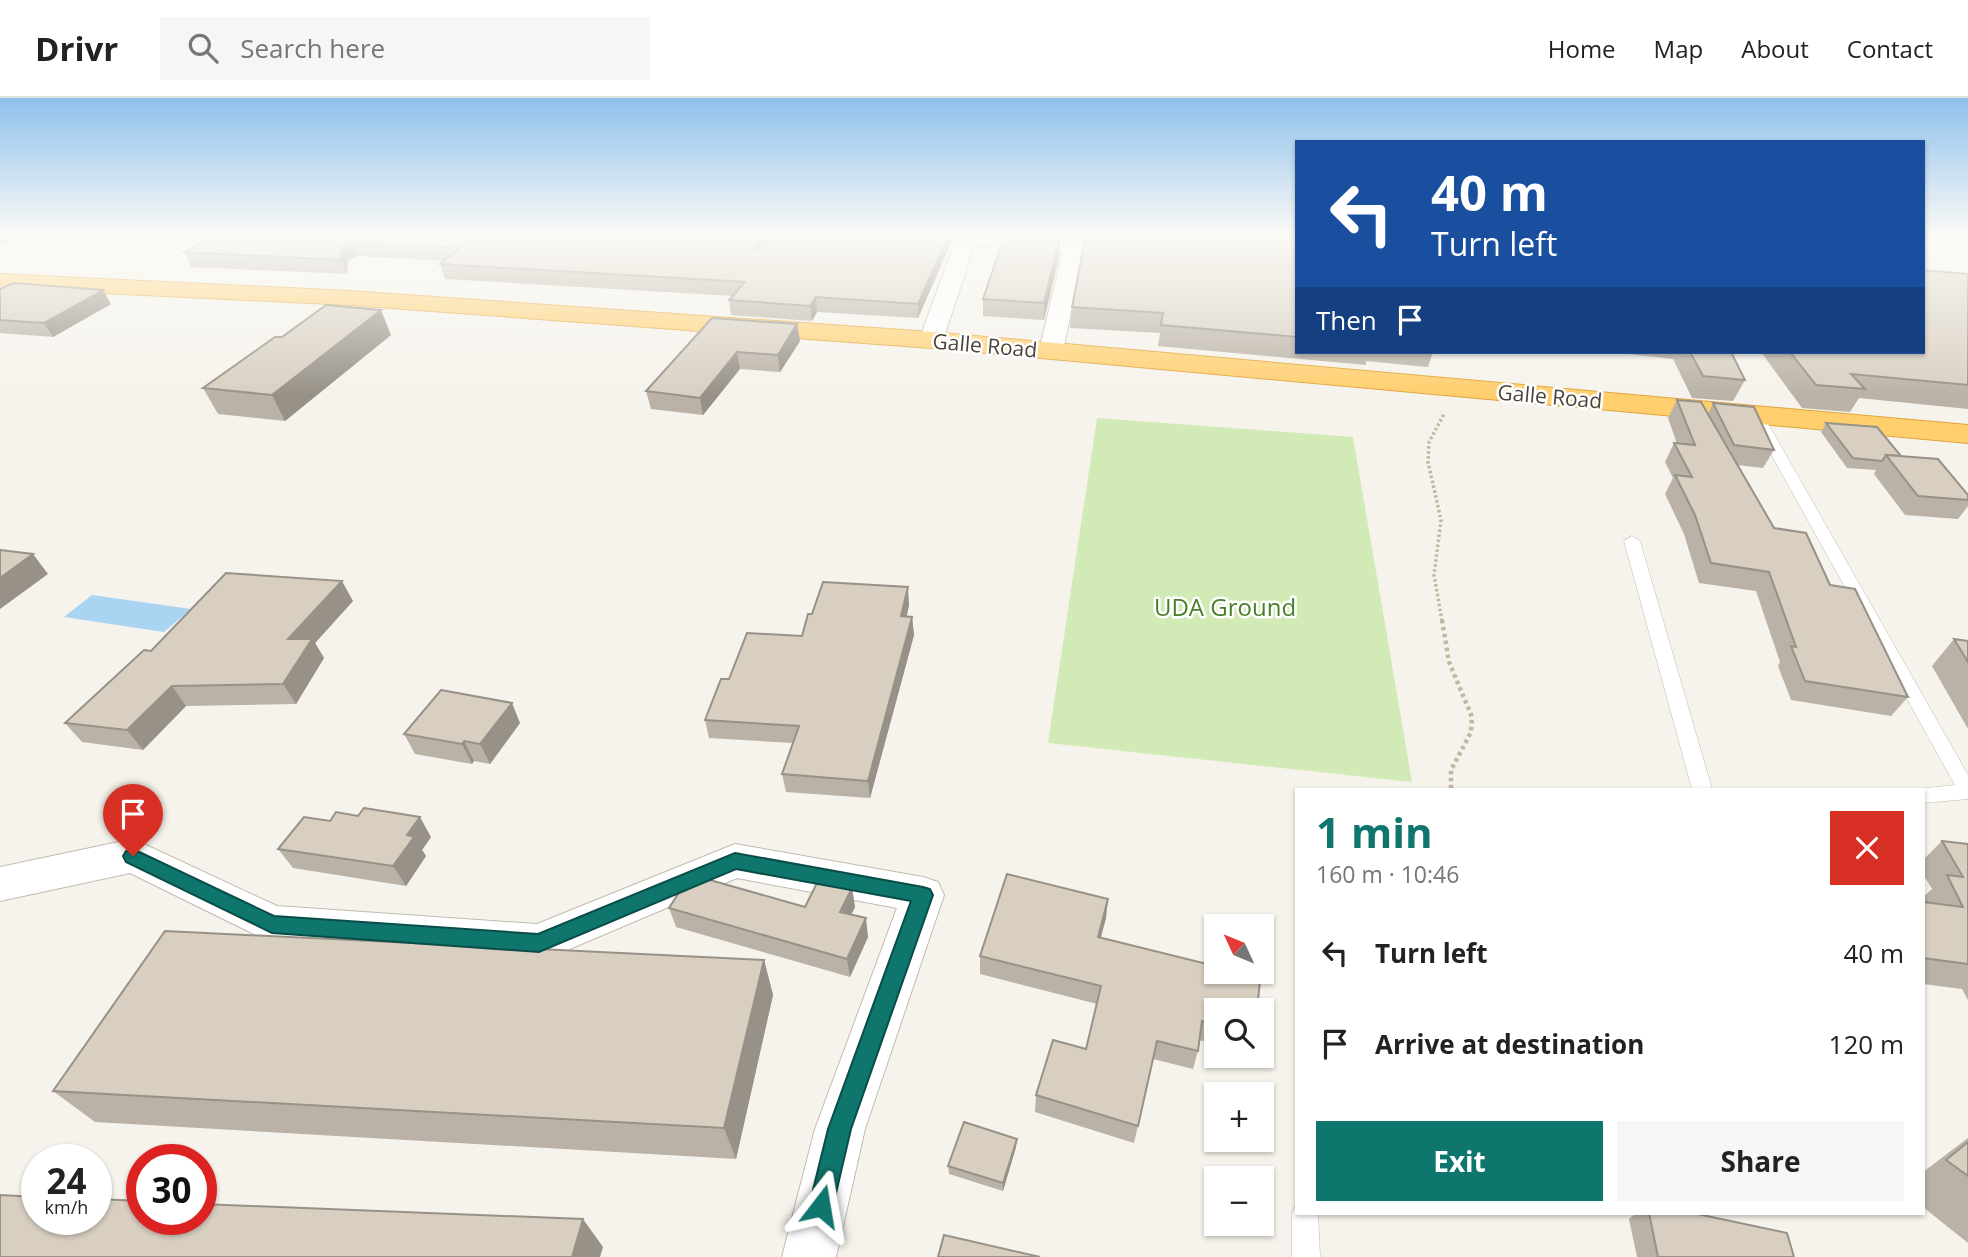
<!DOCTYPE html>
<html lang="en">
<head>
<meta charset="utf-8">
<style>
  :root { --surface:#fff; --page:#f6f6f6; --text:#222; --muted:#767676; --line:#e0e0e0; --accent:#0f766e }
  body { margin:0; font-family:"Open Sans",sans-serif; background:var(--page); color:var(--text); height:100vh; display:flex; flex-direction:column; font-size:26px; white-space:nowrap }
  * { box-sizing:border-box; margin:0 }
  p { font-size:23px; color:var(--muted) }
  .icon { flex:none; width:38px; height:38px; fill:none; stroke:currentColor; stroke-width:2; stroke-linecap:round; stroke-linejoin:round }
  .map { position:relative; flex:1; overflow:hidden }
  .details { position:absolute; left:1295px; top:690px; width:630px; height:427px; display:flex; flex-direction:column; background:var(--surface); border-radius:0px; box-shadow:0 2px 5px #0004 }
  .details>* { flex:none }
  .top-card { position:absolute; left:1295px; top:42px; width:630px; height:214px; border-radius:0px; box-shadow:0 2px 5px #0004; background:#1a4fa0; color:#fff; overflow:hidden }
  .needle { width:46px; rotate:314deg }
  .controls { position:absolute; left:1204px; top:816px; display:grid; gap:14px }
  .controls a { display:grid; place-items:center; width:70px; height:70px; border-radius:0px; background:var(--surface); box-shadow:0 2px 5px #0004; font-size:35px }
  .speed { position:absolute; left:21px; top:1046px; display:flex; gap:14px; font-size:35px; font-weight:700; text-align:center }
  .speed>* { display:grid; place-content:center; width:91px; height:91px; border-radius:50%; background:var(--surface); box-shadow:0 2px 5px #0004; line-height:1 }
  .speed small { font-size:18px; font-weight:400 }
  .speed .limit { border:10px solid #d22; background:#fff; color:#111 }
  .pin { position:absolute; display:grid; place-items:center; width:60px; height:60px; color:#fff; margin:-72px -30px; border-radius:50% 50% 50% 0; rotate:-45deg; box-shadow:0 0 7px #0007 }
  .pin .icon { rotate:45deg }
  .me { position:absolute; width:77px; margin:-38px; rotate:14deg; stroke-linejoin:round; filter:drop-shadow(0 0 5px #0008) }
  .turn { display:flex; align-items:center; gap:24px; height:147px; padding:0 21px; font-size:32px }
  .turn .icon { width:91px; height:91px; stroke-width:2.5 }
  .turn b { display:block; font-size:49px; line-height:60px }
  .then { display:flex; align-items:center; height:66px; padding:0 21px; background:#0003; gap:14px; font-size:26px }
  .round { display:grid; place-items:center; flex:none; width:74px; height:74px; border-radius:0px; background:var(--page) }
  .head { display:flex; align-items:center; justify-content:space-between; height:119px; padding:0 21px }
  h1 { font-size:42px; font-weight:700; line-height:52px; color:var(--accent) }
  .button { display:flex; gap:14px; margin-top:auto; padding:14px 21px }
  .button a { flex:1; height:80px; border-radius:0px; background:var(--accent); color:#fff; font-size:28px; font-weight:700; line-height:80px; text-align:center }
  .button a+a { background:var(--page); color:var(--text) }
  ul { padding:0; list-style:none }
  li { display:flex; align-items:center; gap:21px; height:91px; padding:0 21px }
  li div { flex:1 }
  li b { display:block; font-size:26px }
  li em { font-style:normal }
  header { display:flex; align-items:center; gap:42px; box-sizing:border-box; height:98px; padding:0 35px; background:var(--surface); border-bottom:2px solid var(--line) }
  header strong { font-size:33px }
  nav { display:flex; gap:38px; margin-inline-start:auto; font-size:24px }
  .search { width:490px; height:63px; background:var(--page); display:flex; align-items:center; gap:18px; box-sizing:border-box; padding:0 24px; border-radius:0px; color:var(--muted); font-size:26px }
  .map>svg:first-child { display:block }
  .green { fill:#d2eab5 }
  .water { fill:#a9d4f2 }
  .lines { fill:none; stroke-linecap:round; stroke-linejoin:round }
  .lane-casing { stroke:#c2bbae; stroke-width:1 }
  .street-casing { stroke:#c2bbae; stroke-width:2 }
  .highway-casing { stroke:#e0a43c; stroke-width:2 }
  .path-far1 { stroke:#c4b79f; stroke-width:3.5; stroke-dasharray:2.5 2.5; stroke-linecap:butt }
  .path { stroke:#c4b79f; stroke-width:4.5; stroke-dasharray:3.5 3.5; stroke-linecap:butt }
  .lane { fill:#fff; fill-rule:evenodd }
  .street { fill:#fff; fill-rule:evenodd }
  .highway { fill:#ffcf6e; fill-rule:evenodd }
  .wall { fill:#bab2a6 }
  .shaded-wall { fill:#979187 }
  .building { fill:#d8cfc1; stroke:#979187; stroke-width:2 }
  .route { fill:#0f766e; stroke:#0a4d48; stroke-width:2 }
  .labels { text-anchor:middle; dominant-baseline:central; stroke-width:5; stroke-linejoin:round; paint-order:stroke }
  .far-street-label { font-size:21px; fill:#4b4439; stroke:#fff }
  .park-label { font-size:24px; fill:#4a7f2a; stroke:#fff }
</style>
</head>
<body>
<header>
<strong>Drivr</strong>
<div class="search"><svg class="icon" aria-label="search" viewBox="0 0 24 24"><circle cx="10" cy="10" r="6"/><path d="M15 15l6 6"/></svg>Search here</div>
<nav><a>Home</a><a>Map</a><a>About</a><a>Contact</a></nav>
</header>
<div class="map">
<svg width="1968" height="1159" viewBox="0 0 1968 1159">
  <rect width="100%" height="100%" fill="#f6f3ec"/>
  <path class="green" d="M 1097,320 L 1353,339 L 1412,684 L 1048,645 Z"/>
  <path class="water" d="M 92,497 L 191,511 L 164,534 L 64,519 Z"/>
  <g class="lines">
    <defs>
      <g id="lane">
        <path d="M 1759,318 L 1766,322 L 1968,677 L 1968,701 L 1923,705 L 1923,691 L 1917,691 L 1955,687 L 1752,322 Z"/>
        <path d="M 1632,438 L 1640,443 L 1712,691 L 1692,691 L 1624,443 Z"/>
        <path d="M 1297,1105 L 1297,1115 L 1318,1115 L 1320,1159 L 1292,1159 L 1292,1115 Z"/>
      </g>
      <g id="street">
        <path d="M 966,136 L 1066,140 L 1067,136 L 1087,136 L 1063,253 L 1060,258 L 1051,260 L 1042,258 L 1039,253 L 1063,153 L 974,148 L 943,242 L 939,247 L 923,247 L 919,242 L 956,142 L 959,138 Z"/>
        <path d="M 133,741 L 277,808 L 537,826 L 735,746 L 923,779 L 938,784 L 944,797 L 865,1031 L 836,1159 L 782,1159 L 815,1031 L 897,810 L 737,780 L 539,864 L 272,845 L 130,775 L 0,803 L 0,769 Z"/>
      </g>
      <path id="highway" d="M 0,176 L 350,193 L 931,234 L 1968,327 L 1968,345 L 931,250 L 350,207 L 0,190 Z"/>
    </defs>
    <use href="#lane" class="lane-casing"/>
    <use href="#street" class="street-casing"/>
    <use href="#highway" class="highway-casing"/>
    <path class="path-far1" d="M 1442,523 L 1434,477 L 1441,422 L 1428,364 L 1429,344 L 1444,316"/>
    <path class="path" d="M 1442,522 L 1449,564 L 1472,619 L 1471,634 L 1451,672 L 1451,691"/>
    <use href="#lane" class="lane"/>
    <use href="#street" class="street"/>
    <use href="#highway" class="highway"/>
  </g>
  <g class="wall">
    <path d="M 220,136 L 770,145 L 955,136 L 918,220 L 817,214 L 812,223 L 731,217 L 729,202 L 733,198 L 445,181 L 440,166 L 444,163 L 357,158 L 348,163 L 347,176 L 191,169 L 184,154 Z"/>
    <path d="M 1022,136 L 1065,136 L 1064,137 Z"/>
    <path d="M 1297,136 L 1297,254 L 1433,254 L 1428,269 L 1366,263 L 1366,267 L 1158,248 L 1160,235 L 1070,230 L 1072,209 Z"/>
    <path d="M 1060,139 L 1060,155 L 1044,222 L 983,218 L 983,201 Z"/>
    <path d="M 1968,176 L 1968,311 L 1859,300 L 1850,314 L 1802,310 L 1761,254 L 1923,254 Z"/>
    <path d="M 0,191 L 111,206 L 53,239 L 0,235 Z"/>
    <path d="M 797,226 L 800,243 L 780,274 L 740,271 L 703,317 L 651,311 L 646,293 Z"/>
    <path d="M 391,237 L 285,323 L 218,316 L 203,290 L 282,239 Z"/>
    <path d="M 1611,254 L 1731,254 L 1745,282 L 1733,303 L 1692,300 L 1673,261 Z"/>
    <path d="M 1677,302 L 1708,316 L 1713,305 L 1774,352 L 1763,370 L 1737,367 L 1774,430 L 1830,487 L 1908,599 L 1891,618 L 1791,602 L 1778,568 L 1780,564 L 1756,493 L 1699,485 L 1684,436 L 1665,396 L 1673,380 L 1665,364 L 1674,345 L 1677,346 L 1668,320 Z"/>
    <path d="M 1826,325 L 1901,358 L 1968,397 L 1968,408 L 1958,421 L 1905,417 L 1874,376 L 1876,372 L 1847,370 L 1821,334 Z"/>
    <path d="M 353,503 L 315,545 L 324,560 L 296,606 L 186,608 L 143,652 L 82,644 L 65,625 L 151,553 Z"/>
    <path d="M 909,507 L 906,519 L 912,519 L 914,537 L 870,700 L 786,694 L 782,676 L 793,645 L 709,640 L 705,622 L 729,581 L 802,538 Z"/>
    <path d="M 1954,541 L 1968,543 L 1968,631 L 1932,568 Z"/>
    <path d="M 520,625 L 490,666 L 474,663 L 472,666 L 415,656 L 404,636 Z"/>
    <path d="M 431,739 L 422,752 L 426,758 L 406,788 L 293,770 L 278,751 Z"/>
    <path d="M 1942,743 L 1968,746 L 1968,902 L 1962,891 L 1923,886 L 1923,799 L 1932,791 L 1923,776 L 1923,762 Z"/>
    <path d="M 852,790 L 855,809 L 851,817 L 868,839 L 850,879 L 676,829 L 669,810 L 805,809 Z"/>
    <path d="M 1106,820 L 1100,840 L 1213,868 L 1216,855 L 1216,946 L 1199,942 L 1198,953 L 1193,971 L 1153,961 L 1134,1045 L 1035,1014 L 1036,997 L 1086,951 L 1097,906 L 980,876 L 980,858 Z"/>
    <path d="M 764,862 L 773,897 L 736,1061 L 95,1024 L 53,993 Z"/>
    <path d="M 1968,1040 L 1968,1145 L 1923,1109 L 1923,1074 Z"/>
    <path d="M 1016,1049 L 1003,1093 L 949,1076 L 948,1068 Z"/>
    <path d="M 1636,1115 L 1693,1115 L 1794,1159 L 1637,1159 L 1629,1121 Z"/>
  </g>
  <g class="shaded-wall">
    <path d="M 0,136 L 26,136 L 0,147 Z"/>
    <path d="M 765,136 L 778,136 L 753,167 L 751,153 Z"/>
    <path d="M 949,136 L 955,136 L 918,220 L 918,206 Z"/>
    <path d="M 1060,139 L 1060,155 L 1044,222 L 1044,205 Z"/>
    <path d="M 351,144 L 357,158 L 348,163 L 347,176 L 341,162 L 342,149 Z"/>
    <path d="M 103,192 L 111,206 L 53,239 L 44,225 Z"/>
    <path d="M 816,199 L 817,214 L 812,223 L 810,208 Z"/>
    <path d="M 381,212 L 391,237 L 285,323 L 272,297 Z"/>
    <path d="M 797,226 L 800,243 L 780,274 L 778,257 Z"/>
    <path d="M 737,254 L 740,271 L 703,317 L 700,300 Z"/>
    <path d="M 33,456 L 48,476 L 0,511 L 0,480 Z"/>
    <path d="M 342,483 L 353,503 L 315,545 L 324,560 L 296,606 L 283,586 L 288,541 Z"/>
    <path d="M 908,489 L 909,507 L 903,536 L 901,518 Z"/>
    <path d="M 912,519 L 914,537 L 870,700 L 868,683 Z"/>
    <path d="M 172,588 L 186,608 L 143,652 L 127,632 Z"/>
    <path d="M 512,605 L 520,625 L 490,666 L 480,646 Z"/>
    <path d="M 464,643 L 474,663 L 472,666 L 462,646 Z"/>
    <path d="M 420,719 L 431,739 L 422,752 L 426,758 L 406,788 L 393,768 L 407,737 Z"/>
    <path d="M 852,790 L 855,809 L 843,833 L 840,814 Z"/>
    <path d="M 1108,801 L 1106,820 L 1096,858 L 1098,839 Z"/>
    <path d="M 866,820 L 868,839 L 850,879 L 847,861 Z"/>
    <path d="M 764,862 L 773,897 L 736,1061 L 724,1030 Z"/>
    <path d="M 1017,1041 L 1016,1049 L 1003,1093 L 1003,1085 Z"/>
    <path d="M 583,1121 L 603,1149 L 600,1159 L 572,1159 Z"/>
  </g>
  <g class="building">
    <path d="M 220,136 L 765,136 L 751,153 L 793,136 L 949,136 L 918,206 L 816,199 L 810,208 L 729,202 L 745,184 L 440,166 L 460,150 L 351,144 L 342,149 L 341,162 L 184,154 Z"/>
    <path d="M 1005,136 L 1060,139 L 1044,205 L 983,201 Z"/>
    <path d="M 1086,136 L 1297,136 L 1297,239 L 1161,227 L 1163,215 L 1072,209 Z"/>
    <path d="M 1923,172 L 1968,176 L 1968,287 L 1851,276 L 1865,291 L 1816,287 L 1790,254 L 1923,254 Z"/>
    <path d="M 14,185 L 103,192 L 44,225 L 0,222 L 0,191 Z"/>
    <path d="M 326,207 L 381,212 L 272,297 L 203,290 L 275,239 L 282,239 Z"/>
    <path d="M 712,220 L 797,226 L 778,257 L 737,254 L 700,300 L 646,293 Z"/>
    <path d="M 1690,254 L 1731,254 L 1745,282 L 1703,278 Z"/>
    <path d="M 1677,302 L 1701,304 L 1774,430 L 1806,435 L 1830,487 L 1855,491 L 1908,599 L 1805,583 L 1791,548 L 1796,549 L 1769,474 L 1711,465 L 1695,417 L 1675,377 L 1692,379 L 1674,345 L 1695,347 Z"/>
    <path d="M 1713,305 L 1754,309 L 1774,352 L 1734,347 Z"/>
    <path d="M 1826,325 L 1877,329 L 1901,358 L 1886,357 L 1882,363 L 1853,360 Z"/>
    <path d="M 1886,357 L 1938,361 L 1968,397 L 1968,402 L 1918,398 Z"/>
    <path d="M 0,452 L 33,456 L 0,480 Z"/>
    <path d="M 226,475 L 342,483 L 288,541 L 312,541 L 283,586 L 172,588 L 127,632 L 65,625 L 144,552 L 151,553 Z"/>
    <path d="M 823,484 L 908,489 L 901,518 L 912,519 L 868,683 L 782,676 L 799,628 L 705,622 L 721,581 L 729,581 L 747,535 L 802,538 L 808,516 L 812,516 Z"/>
    <path d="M 1954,541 L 1968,543 L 1968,564 Z"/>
    <path d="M 441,592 L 512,605 L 480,646 L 464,643 L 462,646 L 404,636 Z"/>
    <path d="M 364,710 L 420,719 L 407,737 L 414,739 L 393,768 L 278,751 L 304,719 L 330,723 L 336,714 L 358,718 Z"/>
    <path d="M 1942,743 L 1968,746 L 1968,866 L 1923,860 L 1923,804 L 1963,809 L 1947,777 L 1963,779 Z"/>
    <path d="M 1007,776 L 1108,801 L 1098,839 L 1215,868 L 1216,861 L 1216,873 L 1261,873 L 1257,912 L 1216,912 L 1216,927 L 1202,923 L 1198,953 L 1157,943 L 1138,1028 L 1036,997 L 1053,942 L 1086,951 L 1101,888 L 980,858 Z"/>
    <path d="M 696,778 L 805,809 L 819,781 L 852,790 L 840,814 L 866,820 L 847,861 L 669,810 L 687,782 Z"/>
    <path d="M 165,833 L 764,862 L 724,1030 L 53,993 Z"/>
    <path d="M 964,1024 L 1017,1041 L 1003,1085 L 948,1068 Z"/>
    <path d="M 1968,1044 L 1968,1078 L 1946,1062 Z"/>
    <path d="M 0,1097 L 37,1099 L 37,1122 L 96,1122 L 96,1101 L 142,1103 L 142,1122 L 201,1122 L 201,1106 L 583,1121 L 572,1159 L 0,1159 Z"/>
    <path d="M 1649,1115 L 1693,1115 L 1787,1135 L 1794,1159 L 1658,1159 Z"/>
    <path d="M 944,1137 L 1040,1159 L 938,1159 Z"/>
  </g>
  <linearGradient id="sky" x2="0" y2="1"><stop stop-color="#8fc1ec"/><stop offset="0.46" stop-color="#fbfaf6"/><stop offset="1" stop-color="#fbfaf6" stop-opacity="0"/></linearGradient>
  <rect width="1968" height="298" fill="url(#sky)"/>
  <path class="route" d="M 133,751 L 274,818 L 538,836 L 735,755 L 923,789 L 930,791 L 933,797 L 851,1031 L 833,1108 L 829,1116 L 821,1120 L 812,1116 L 809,1108 L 828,1031 L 911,803 L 736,771 L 539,854 L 272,835 L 126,764 L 123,758 L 126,753 Z"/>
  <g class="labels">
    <g class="far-street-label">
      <text transform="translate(985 247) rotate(5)">Galle Road</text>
      <text transform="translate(1550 298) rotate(5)">Galle Road</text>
    </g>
    <g class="park-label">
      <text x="1225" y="508">UDA Ground</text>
    </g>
  </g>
</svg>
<div class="controls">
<a><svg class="needle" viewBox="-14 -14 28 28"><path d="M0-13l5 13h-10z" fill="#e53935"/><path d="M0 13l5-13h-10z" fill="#767676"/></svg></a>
<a><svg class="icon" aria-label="search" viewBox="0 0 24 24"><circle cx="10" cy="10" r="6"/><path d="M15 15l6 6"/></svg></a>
<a>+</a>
<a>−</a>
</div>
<div class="speed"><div>24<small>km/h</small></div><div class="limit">30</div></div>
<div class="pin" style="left:133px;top:758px;background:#d93025"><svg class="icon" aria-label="arrive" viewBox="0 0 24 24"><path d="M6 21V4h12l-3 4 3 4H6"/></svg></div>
<svg class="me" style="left:821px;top:1108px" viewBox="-20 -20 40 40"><path d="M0-17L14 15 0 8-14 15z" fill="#0f766e" stroke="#fff" stroke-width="4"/></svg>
<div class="top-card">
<div class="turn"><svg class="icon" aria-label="left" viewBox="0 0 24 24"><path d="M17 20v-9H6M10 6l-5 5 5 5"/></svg><div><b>40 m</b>Turn left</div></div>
<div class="then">Then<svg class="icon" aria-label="arrive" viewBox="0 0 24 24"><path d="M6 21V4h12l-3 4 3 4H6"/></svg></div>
</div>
<section class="details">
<div class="head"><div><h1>1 min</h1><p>160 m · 10:46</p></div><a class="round" style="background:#d93025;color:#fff"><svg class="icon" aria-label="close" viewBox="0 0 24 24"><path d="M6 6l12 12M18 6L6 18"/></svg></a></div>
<ul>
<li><svg class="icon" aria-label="left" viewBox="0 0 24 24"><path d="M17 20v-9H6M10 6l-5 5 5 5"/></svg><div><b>Turn left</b></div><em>40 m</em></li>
<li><svg class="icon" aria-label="arrive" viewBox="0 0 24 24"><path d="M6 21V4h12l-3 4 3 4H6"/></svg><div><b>Arrive at destination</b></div><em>120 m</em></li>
</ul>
<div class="button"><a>Exit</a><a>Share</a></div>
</section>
</div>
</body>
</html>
